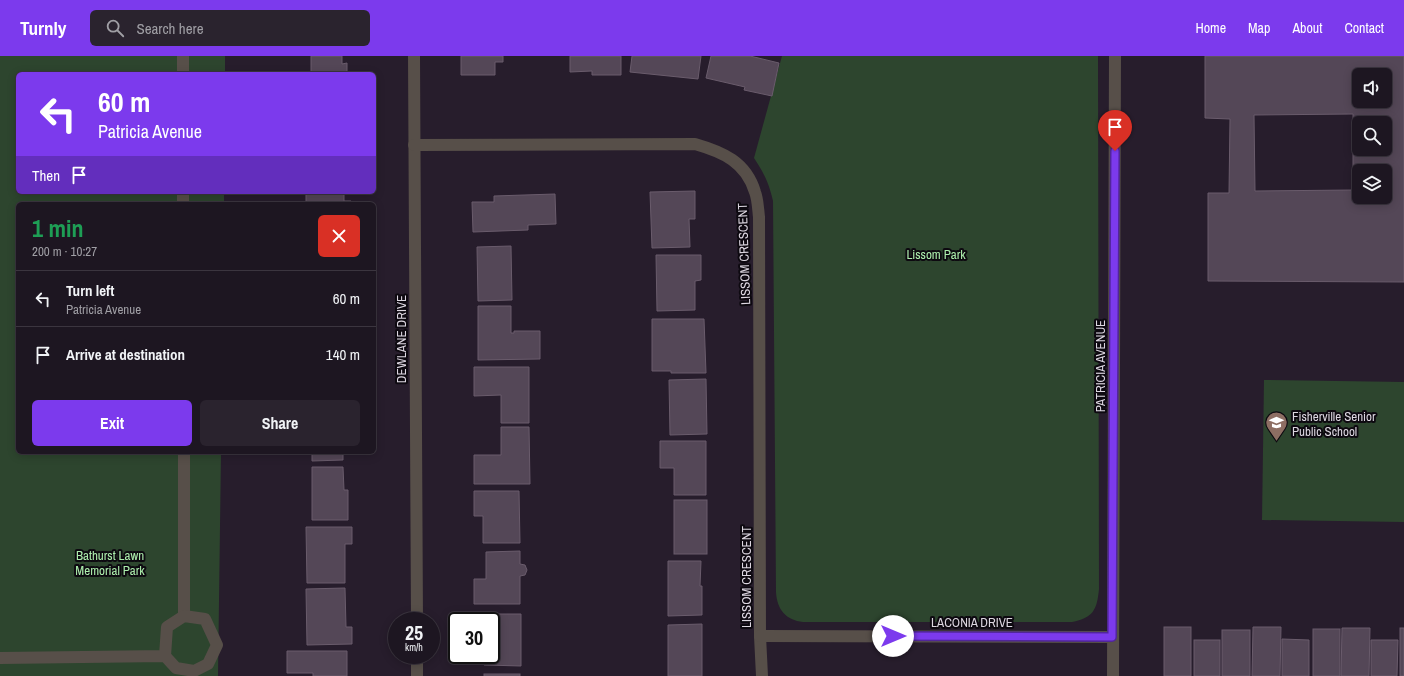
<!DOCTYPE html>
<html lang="en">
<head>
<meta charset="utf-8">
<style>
  :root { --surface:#1d1621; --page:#2a232e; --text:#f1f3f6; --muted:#a09fa5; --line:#3b353f; --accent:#7c3aed }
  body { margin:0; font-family:"Archivo Narrow",sans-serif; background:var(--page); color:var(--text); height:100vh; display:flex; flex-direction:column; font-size:15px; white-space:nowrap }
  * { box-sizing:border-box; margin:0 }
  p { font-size:13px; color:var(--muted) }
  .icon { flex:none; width:22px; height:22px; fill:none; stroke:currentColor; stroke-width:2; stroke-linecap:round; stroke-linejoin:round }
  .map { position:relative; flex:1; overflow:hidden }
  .sheet { position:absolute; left:16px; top:146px; width:360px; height:252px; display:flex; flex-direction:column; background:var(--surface); border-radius:6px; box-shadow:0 2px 10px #0003,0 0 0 1px var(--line) }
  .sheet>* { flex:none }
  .hud { position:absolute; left:16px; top:16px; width:360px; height:122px; border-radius:6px; box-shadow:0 2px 10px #0003,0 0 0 1px var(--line); background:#7c3aed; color:#fff; overflow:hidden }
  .tools { position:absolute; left:1352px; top:12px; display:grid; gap:8px }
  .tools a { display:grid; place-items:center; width:40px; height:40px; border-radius:6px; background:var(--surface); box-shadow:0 2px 10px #0003,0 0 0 1px var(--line); font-size:20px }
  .speed { position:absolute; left:388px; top:556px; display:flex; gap:8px; font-size:20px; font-weight:700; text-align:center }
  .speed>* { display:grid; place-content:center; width:52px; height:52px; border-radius:50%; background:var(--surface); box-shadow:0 2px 10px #0003,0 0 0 1px var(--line); line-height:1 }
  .speed small { font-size:10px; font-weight:400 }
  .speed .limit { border:2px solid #111; border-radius:6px; background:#fff; color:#111 }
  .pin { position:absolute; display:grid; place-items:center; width:34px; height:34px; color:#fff; margin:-41px -17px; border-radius:50% 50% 50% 0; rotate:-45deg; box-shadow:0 0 4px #0007 }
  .pin .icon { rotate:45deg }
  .me { position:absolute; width:44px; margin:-22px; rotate:90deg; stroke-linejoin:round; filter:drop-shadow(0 0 3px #0008) }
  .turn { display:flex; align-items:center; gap:14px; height:84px; padding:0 16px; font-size:18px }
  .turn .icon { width:52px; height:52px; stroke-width:2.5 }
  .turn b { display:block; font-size:28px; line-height:34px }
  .then { display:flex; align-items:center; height:38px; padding:0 16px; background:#0003; gap:8px; font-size:15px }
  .round { display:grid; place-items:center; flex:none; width:42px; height:42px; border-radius:6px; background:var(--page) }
  .overview { display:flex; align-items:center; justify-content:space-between; height:68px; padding:0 16px }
  h1 { font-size:24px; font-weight:700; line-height:30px; color:#1e9e55 }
  .button { display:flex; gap:8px; margin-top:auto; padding:8px 16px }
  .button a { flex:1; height:46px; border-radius:6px; background:var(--accent); color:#fff; font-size:16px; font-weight:700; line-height:46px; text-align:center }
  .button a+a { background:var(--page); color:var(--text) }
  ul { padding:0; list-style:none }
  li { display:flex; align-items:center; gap:12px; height:56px; padding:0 16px; border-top:1px solid var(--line) }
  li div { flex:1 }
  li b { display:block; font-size:15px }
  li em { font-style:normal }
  header { display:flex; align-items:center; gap:24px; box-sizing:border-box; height:56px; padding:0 20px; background:var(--accent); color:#fff }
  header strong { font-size:19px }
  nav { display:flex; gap:22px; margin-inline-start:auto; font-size:14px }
  .search { width:280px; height:36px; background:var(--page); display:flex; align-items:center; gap:10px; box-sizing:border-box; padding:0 14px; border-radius:6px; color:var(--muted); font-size:15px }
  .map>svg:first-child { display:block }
  .green { fill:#2d452e }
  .building { fill:#544757; stroke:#6a5c6c; fill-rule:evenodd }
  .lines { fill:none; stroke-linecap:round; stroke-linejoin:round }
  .service { stroke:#574f49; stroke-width:12 }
  .minor { stroke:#574f49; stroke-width:12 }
  .route-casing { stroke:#51269a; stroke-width:10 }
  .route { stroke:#7c3aed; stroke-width:7 }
  .labels { text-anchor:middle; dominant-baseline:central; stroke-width:4; stroke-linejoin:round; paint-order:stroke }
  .street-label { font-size:13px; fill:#ddd7e1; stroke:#0d0910 }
  .park-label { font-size:13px; fill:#adeead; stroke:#0d0910 }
  .poi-label { font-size:13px; fill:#ddd7e1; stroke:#0d0910; text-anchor:start }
</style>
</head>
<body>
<header>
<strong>Turnly</strong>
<div class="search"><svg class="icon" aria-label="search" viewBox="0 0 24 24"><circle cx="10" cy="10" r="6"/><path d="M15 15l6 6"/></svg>Search here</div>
<nav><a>Home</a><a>Map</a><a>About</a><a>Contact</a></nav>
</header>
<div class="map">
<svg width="1404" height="620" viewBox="0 0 1404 620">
  <rect width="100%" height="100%" fill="#271d2c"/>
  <g class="green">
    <path d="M 0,0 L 225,0 L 225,18 L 18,18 L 18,136 L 224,136 L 224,148 L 18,148 L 18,396 L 221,396 L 218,620 L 0,620 Z"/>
    <path d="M 782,0 L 1098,0 L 1099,533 C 1097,554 1093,562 1072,566 L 803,566 C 786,564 777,554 776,536 L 773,145 C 769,127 764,117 754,102 Z"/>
    <path d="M 1264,324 L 1404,326 L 1404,466 L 1262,464 Z"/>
  </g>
  <g class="building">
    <path d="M 311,0 L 342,0 L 342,8 L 347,7 L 347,18 L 311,18 Z"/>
    <path d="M 461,0 L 503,0 L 503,6 L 495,6 L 495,19 L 461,19 Z"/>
    <path d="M 570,0 L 621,0 L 621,19 L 592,19 L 592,15 L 570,16 Z"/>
    <path d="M 632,0 L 701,0 L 698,23 L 630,16 Z"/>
    <path d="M 711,0 L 750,0 L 779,7 L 772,40 L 744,34 L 745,31 L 706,22 Z"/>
    <path d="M 1205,0 L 1404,0 L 1404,226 L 1208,225 L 1208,137 L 1229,137 L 1230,63 L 1205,62 ZM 1359,19 L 1385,19 L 1385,45 L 1359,45 ZM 1353,58 L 1353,134 L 1255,135 L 1254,59 ZM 1359,67 L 1385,67 L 1385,93 L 1359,93 ZM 1359,115 L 1385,115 L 1385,141 L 1359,141 Z"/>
    <path d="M 695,135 L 695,163 L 689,163 L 690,191 L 652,192 L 650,136 Z"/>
    <path d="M 306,136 L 344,136 L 344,145 L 351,145 L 351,148 L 306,148 Z"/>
    <path d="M 555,138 L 556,168 L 528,169 L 528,174 L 473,176 L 472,146 L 494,146 L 494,140 Z"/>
    <path d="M 511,190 L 512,244 L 478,245 L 477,191 Z"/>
    <path d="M 656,199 L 701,199 L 701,224 L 695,225 L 695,254 L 657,255 Z"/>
    <path d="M 478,250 L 511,250 L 511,277 L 514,277 L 514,275 L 540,275 L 540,303 L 478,304 Z"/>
    <path d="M 652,263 L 704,263 L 706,317 L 671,317 L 671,315 L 652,315 Z"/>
    <path d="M 474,311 L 529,311 L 529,367 L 501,367 L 501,339 L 474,340 Z"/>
    <path d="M 706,323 L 707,378 L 670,379 L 669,324 Z"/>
    <path d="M 501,371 L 529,371 L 530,428 L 474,428 L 474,399 L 501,399 Z"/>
    <path d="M 660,385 L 706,385 L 706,439 L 674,439 L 674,412 L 660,412 Z"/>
    <path d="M 312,396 L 343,396 L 343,404 L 312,405 Z"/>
    <path d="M 312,411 L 343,411 L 344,434 L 348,434 L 348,464 L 312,464 Z"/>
    <path d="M 474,435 L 519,435 L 520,487 L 483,487 L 483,460 L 474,460 Z"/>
    <rect x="674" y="444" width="33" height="54"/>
    <path d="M 306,471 L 352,471 L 352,488 L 345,488 L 345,527 L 307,527 Z"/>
    <path d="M 520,495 L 520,508 L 525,509 L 527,514 L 525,519 L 520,520 L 520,548 L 474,548 L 474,523 L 486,523 L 486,496 Z"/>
    <path d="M 668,505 L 701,505 L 700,530 L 702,530 L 702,559 L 668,560 Z"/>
    <path d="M 345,532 L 346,571 L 352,571 L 352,588 L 307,589 L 306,533 Z"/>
    <path d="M 475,558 L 521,558 L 521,610 L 484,609 L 485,599 L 491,599 L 491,565 L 475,565 Z"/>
    <path d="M 702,568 L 702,620 L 668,620 L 668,569 Z"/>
    <rect x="1164" y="571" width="27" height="49"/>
    <path d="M 1253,571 L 1281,571 L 1280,620 L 1252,620 Z"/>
    <path d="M 1342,572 L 1370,572 L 1369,620 L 1341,620 Z"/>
    <rect x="1400" y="572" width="4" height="48"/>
    <rect x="1313" y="573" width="27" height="47"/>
    <rect x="1222" y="574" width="28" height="46"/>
    <path d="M 1282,583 L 1309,584 L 1309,620 L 1282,620 Z"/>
    <rect x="1194" y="584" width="26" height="36"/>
    <path d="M 1371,584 L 1398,584 L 1397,620 L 1371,620 Z"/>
    <path d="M 287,595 L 347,595 L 347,620 L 313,620 L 313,617 L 287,617 Z"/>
    <rect x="484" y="618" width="36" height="2"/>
  </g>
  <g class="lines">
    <g class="service">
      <path d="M 183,0 L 183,18"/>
      <path d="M 183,136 L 183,148"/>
      <path d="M 184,396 L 184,560"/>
      <path d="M 0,602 L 165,600 L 176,612 L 194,615 L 208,608 L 217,589 L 205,563 L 184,560 L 167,571 L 165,600"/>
    </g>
    <g class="minor">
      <path d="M 414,0 L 417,565"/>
      <path d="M 414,89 L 695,88 C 723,96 746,106 755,136 C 758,144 758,153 759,161 L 760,580 L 762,620"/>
      <path d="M 760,580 L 1112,581"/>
      <path d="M 417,599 L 417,620"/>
      <path d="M 1113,620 L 1115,0"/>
    </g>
  </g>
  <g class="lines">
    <defs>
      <path id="route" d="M 893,580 L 1112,581 L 1115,95"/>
    </defs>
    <use href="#route" class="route-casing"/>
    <use href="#route" class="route"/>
  </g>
  <defs>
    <symbol id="school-pin" viewBox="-11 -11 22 30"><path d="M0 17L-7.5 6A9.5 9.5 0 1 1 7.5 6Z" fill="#8d6e63" stroke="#0d0910"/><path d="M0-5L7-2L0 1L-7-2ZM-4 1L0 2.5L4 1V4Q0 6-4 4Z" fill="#fff"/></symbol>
  </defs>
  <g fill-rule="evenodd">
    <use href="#school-pin" x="1264" y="354" width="25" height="34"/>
  </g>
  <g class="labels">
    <g class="street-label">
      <text transform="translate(744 198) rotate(-92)">LISSOM CRESCENT</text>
      <text transform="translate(401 283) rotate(-90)">DEWLANE DRIVE</text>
      <text transform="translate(1100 310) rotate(-90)">PATRICIA AVENUE</text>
      <text transform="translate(746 521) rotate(-90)">LISSOM CRESCENT</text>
      <text x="972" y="566">LACONIA DRIVE</text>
    </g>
    <g class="park-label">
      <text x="936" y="198">Lissom Park</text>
      <text x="110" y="499">Bathurst Lawn<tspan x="110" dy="15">Memorial Park</tspan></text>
    </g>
    <g class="poi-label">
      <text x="1292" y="360">Fisherville Senior<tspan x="1292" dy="15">Public School</tspan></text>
    </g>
  </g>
</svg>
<div class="tools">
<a><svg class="icon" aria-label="sound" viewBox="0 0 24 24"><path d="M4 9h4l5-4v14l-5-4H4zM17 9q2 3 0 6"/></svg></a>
<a><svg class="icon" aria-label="search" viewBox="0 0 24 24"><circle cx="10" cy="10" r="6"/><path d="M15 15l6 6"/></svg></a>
<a><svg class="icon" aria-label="layers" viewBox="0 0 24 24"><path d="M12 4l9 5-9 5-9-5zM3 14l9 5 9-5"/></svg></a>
</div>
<div class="speed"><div>25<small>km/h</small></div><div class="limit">30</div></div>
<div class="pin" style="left:1115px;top:95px;background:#d93025"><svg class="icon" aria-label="arrive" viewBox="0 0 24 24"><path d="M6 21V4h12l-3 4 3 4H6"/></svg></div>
<svg class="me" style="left:893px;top:580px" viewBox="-20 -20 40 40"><circle r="19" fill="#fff"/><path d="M0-13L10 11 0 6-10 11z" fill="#7c3aed"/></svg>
<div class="hud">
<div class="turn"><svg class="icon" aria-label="left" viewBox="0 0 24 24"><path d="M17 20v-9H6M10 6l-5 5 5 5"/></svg><div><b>60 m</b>Patricia Avenue</div></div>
<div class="then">Then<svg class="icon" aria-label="arrive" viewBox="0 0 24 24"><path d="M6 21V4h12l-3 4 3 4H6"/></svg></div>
</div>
<section class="sheet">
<div class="overview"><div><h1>1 min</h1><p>200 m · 10:27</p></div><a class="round" style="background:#d93025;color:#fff"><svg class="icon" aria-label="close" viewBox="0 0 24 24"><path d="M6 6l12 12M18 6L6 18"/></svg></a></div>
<ul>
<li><svg class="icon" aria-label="left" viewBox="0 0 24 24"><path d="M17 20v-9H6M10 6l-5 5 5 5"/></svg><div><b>Turn left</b><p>Patricia Avenue</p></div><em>60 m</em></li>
<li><svg class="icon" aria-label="arrive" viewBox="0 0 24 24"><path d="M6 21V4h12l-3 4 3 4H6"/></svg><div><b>Arrive at destination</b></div><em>140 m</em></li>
</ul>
<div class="button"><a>Exit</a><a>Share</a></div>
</section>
</div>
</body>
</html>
